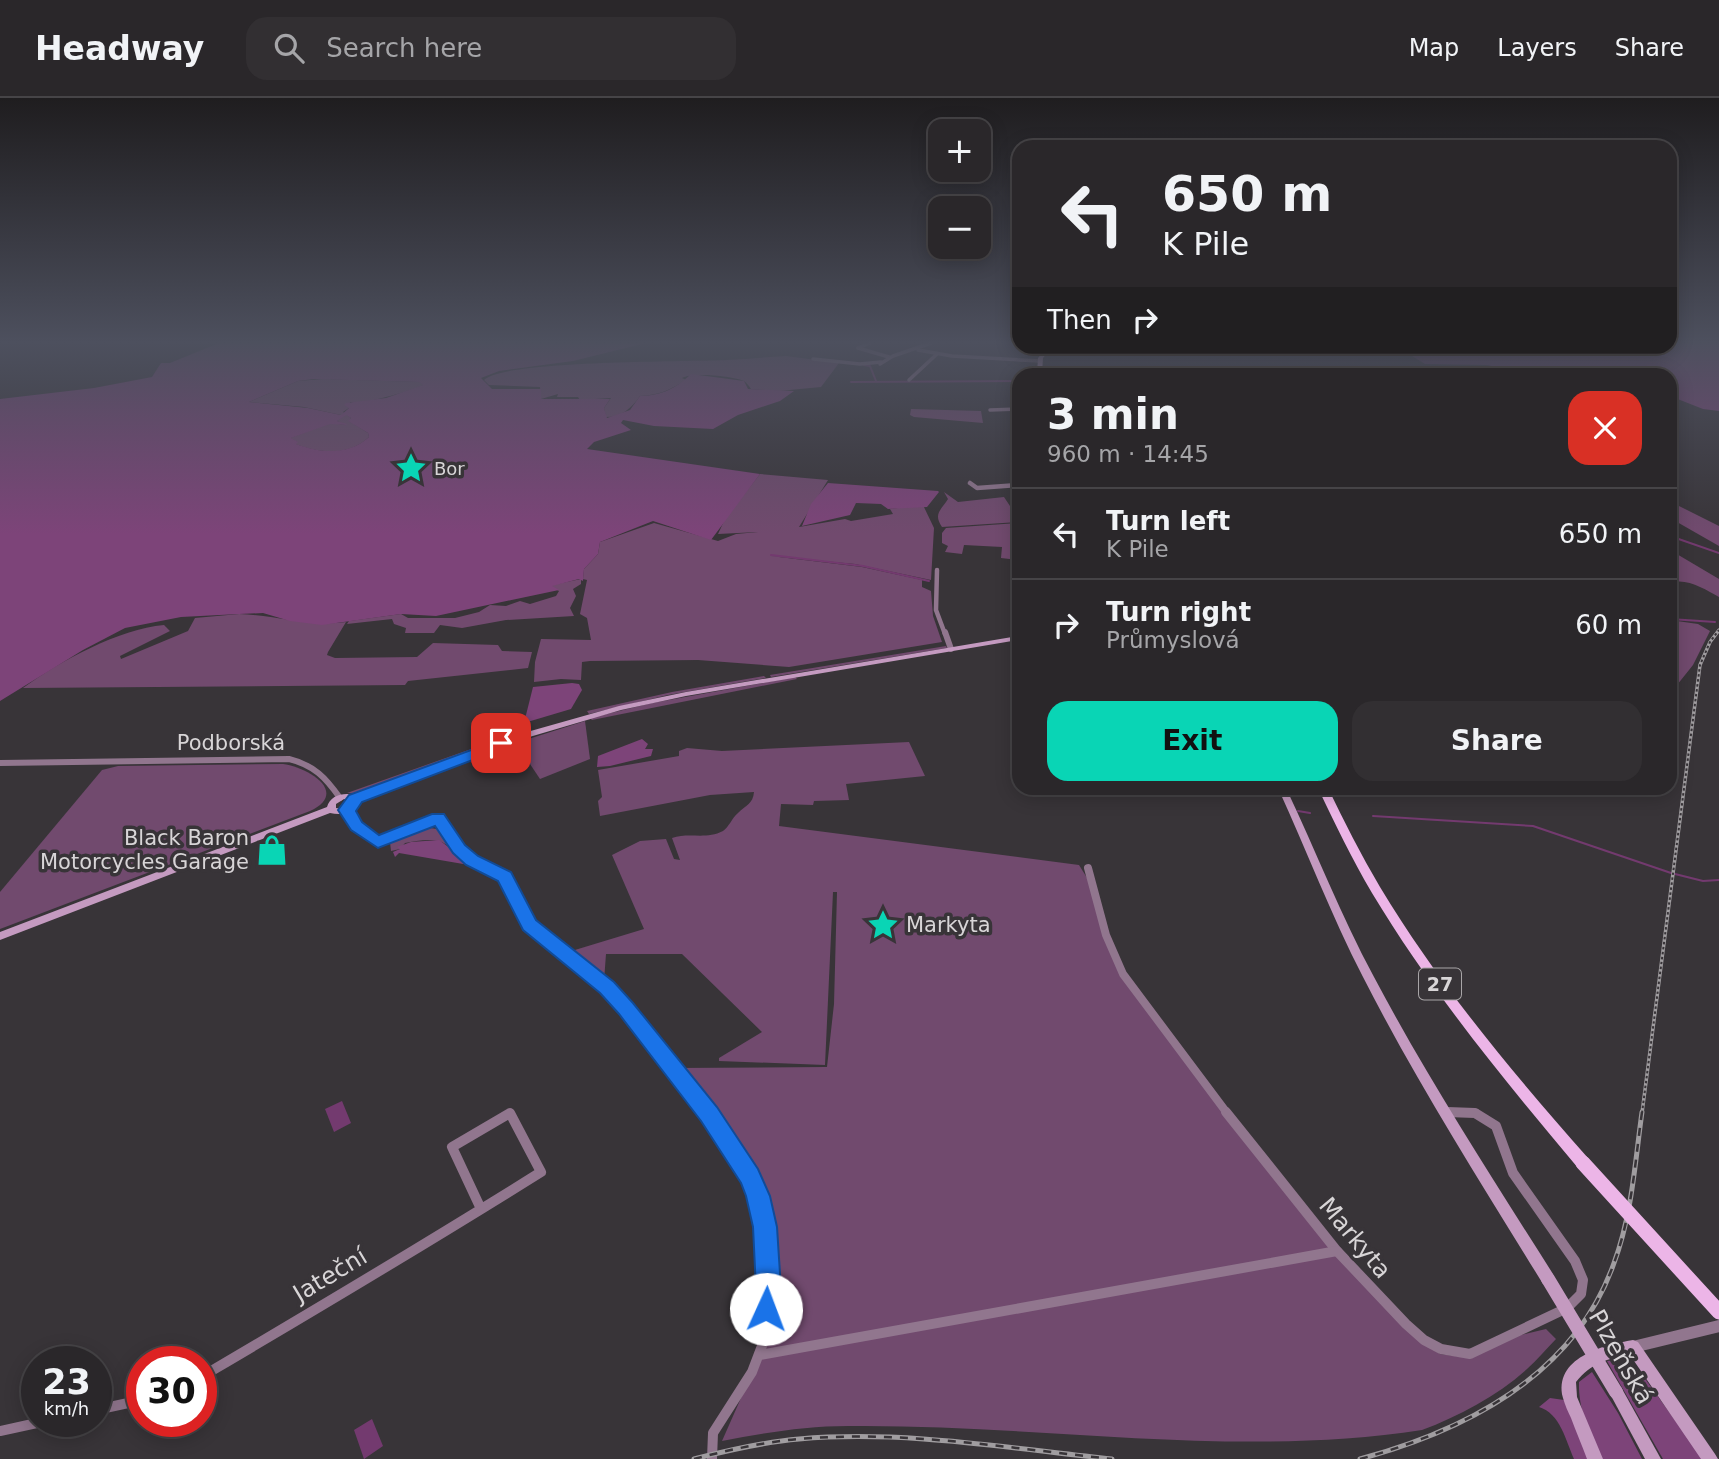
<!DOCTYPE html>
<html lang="en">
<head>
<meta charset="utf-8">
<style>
  :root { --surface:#2a272a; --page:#322f32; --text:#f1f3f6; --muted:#a5a5a8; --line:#464447; --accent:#09d5b5 }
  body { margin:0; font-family:"DejaVu Sans",sans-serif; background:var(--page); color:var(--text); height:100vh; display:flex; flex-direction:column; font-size:26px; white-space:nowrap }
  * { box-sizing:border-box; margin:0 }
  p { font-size:23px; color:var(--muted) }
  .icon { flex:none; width:38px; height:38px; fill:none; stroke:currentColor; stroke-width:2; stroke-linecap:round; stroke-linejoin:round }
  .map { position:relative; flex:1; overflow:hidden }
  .drawer { position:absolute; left:1012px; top:270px; width:665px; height:427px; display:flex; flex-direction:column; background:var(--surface); border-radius:21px; box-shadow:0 4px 18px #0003,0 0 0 2px var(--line) }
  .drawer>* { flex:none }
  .top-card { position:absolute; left:1012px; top:42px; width:665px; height:214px; border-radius:21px; box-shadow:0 4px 18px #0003,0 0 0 2px var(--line); background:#2a272a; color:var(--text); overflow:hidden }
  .tools { position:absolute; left:928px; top:21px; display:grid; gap:14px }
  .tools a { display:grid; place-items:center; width:63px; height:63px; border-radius:14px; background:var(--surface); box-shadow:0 4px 18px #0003,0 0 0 2px var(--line); font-size:35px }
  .speed { position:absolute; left:21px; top:1248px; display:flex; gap:14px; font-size:35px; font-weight:700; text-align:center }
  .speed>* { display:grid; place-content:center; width:91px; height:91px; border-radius:50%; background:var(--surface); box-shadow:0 4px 18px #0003,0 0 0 2px var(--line); line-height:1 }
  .speed small { font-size:18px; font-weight:400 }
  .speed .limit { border:10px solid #d22; background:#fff; color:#111 }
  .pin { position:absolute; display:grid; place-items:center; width:60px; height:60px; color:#fff; margin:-30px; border-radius:14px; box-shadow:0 4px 10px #0006 }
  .me { position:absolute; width:77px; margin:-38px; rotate:2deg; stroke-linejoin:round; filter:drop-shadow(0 0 5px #0008) }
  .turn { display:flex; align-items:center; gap:24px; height:147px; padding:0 35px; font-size:32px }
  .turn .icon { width:91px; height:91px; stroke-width:2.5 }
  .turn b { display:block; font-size:49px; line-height:60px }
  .then { display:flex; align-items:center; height:66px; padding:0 35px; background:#0003; gap:14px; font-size:26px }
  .round { display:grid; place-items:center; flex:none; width:74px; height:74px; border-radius:21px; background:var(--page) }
  .summary { display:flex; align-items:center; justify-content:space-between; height:119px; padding:0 35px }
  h1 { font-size:42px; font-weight:700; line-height:52px }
  .action { display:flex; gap:14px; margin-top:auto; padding:14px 35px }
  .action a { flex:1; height:80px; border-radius:21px; background:var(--accent); color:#111; font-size:28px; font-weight:700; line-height:80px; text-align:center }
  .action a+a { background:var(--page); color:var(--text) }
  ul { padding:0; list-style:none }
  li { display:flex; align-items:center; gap:21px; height:91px; padding:0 35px; border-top:2px solid var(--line) }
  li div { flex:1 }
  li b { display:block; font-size:26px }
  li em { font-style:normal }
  header { display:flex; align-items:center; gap:42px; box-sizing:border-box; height:98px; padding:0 35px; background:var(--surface); border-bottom:2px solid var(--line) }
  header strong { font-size:33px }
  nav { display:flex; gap:38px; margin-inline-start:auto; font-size:24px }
  .search { width:490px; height:63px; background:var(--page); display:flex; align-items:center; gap:18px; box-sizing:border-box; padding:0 24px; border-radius:21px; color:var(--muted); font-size:26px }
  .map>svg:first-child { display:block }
  .green { fill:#714a6e }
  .forest { fill:#7d4479; fill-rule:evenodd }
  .water { fill:#733a6f }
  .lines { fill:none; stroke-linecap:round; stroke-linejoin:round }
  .stream { stroke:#733a6f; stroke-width:2 }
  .minor-far4 { stroke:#91768e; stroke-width:3.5 }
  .minor-far3 { stroke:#91768e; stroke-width:4.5 }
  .minor-far2 { stroke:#91768e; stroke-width:6 }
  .minor-far1 { stroke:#91768e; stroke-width:8 }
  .minor { stroke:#91768e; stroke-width:10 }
  .tertiary { stroke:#91768e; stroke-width:12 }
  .secondary { fill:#c49ac0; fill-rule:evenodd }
  .primary { fill:#ecb5e7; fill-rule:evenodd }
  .rail-far1-casing { stroke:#a09da0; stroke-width:3.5 }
  .rail-casing { stroke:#a09da0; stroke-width:5 }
  .rail-far1 { stroke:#383438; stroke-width:2; stroke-dasharray:2.5; stroke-linecap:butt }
  .rail { stroke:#383438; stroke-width:2.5; stroke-dasharray:8; stroke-linecap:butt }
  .secondary-bridge { stroke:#c49ac0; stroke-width:14 }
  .primary-bridge { stroke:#ecb5e7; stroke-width:15 }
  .route { fill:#1a73e8; stroke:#114b97; stroke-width:2 }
  .labels { text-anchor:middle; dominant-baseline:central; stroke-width:7; stroke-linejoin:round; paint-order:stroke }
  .far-poi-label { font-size:18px; fill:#d8d5d7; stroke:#383438; text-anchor:start }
  .shield { fill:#383438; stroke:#a8a5a7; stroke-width:2 }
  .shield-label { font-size:19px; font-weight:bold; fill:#d8d5d7 }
  .street-label { font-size:21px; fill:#d8d5d7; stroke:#383438 }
  .poi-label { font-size:21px; fill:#d8d5d7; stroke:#383438; text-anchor:end }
  .near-street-label { font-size:24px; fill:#d8d5d7; stroke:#383438 }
</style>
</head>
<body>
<header>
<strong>Headway</strong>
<div class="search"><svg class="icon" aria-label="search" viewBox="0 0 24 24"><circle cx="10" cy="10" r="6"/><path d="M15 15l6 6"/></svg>Search here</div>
<nav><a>Map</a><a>Layers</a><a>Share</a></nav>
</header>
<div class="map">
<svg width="1719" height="1361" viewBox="0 0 1719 1361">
  <rect width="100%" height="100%" fill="#383438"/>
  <g class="green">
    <path d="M 786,258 L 839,265 L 821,289 L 779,293 L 751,291 C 749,288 747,285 744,283 C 733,278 692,274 682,280 L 686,282 C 670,292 659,297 640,298 C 631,311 621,319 606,319 L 604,310 L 611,300 L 580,302 L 578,299 L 557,299 L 558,296 L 541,301 L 540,289 L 489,287 L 484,282 C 503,262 689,264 727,262 C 747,261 766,259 786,258 Z"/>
    <path d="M 323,281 L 420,284 L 424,287 C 410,293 364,307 350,304 L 349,310 L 343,314 L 351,320 L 349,323 L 368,335 L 369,339 C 347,359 320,355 295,346 L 297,344 L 290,340 L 330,325 L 346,327 L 337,323 L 341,317 L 304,309 L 249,304 L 298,283 Z"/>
    <path d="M 911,311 L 981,313 L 983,325 L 914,319 L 910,317 Z"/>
    <path d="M 760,376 L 828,382 L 799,429 L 845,421 L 851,423 L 893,416 L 890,411 L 923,407 L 934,430 L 931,482 L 855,466 L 771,458 L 862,469 L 922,482 L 922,489 L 931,493 L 933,518 L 942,544 L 789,569 L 698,562 L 590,563 L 582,564 L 581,582 L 561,581 L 534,584 L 535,564 L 541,541 L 591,542 L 587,520 L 580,516 L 587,482 L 583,481 L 584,471 L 598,456 L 600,444 L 654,425 L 718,443 L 736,436 L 758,434 L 718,436 L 725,421 Z"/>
    <path d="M 944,394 L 958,404 L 1004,399 L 1010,408 L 1018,411 L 1018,424 L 942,429 C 933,416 941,412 948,401 Z"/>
    <path d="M 1677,407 L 1719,428 L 1719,448 L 1670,420 L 1670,412 Z"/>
    <path d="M 1018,425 L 1018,462 L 1001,460 L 1002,449 L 964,447 L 962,456 L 945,454 L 948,448 L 942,445 L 942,435 L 946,430 Z"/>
    <path d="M 1670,452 L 1719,481 L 1719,499 C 1705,491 1686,479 1670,485 Z"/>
    <path d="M 581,481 L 581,486 L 573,491 L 576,498 L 570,510 L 574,518 L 506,522 L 462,530 L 440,527 L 434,535 L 405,535 L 406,530 L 394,526 L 392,521 L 347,526 L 349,523 L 401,516 L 408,520 L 455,520 L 479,514 L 490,507 L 506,508 L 520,503 L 530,506 L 556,498 L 559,493 L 551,489 L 552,487 Z"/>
    <path d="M 239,516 C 276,517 309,529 346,524 L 328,554 L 327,557 L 335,560 L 417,559 L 433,545 L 498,547 L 502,553 L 532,554 L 528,570 L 408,583 L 405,587 L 23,590 C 60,563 119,531 164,527 L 170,533 L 120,558 L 121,561 L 188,533 L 195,520 Z"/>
    <path d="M 1670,522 L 1698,526 L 1710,533 L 1693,567 L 1673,592 L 1670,610 Z"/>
    <path d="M 946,548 L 947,550 L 771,579 L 770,577 Z"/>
    <path d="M 764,578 L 766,580 L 668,597 L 589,616 L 587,613 L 672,594 Z"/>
    <path d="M 795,579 L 797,581 L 592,622 L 590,620 L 652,605 Z"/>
    <path d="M 585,623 L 590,661 L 540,681 L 516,645 Z"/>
    <path d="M 519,634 L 521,637 L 361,696 L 347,695 Z"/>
    <path d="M 909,644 L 925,678 L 846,686 L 849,702 L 814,703 L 813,707 L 781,706 L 779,728 L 1079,767 L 1094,791 L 1117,865 L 1250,1046 L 1416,1239 L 1440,1256 L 1462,1259 L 1512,1239 L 1546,1231 L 1556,1241 C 1546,1251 1537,1262 1527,1271 C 1497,1298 1459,1318 1422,1332 C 1235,1361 1040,1326 848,1328 C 805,1328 764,1335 722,1343 L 760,1257 L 769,1191 L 758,1098 L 674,970 L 827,969 L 834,906 L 837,794 L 833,794 L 825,967 L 719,963 L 719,960 L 762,934 L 682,856 L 606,856 L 604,883 L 565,855 L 644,831 L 612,757 L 640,743 L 666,741 L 674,761 L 680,762 L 672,740 C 689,734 706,742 723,733 C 729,729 732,720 738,715 C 746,707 753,706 754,694 L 710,697 L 600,718 L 598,703 L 602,699 L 598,672 L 679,658 L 679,653 L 687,650 L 722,653 Z"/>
    <path d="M 283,666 C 307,669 350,694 310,713 L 0,831 L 0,794 L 102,672 L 118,668 Z"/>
    <path d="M 424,729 L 443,732 L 452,745 L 448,748 C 437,738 418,743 405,745 L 400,751 L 391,753 L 390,744 Z"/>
  </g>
  <g class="forest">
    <path d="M 219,245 L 646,245 L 573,263 L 499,273 L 481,280 L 492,291 L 541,291 L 541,301 L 610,301 L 604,310 L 607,320 L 630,312 L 640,298 C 663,297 675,291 691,276 L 744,283 L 748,291 L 794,293 L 780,303 L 738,317 L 713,331 L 654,328 L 623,322 L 621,325 L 631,332 L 594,344 L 587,351 L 760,376 L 711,442 L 653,423 L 600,444 L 598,456 L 584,471 L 583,483 L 579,481 L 552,488 L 559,492 L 436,518 L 401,516 L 322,527 L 290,523 L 263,515 L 239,516 L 181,519 L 125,530 L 83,552 L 0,603 L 0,301 L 94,290 L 152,279 L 161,265 L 170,265 ZM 314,281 L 419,284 L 423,287 L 386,300 L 346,305 L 344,307 L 349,310 L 341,317 L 308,310 L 249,304 L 298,283 ZM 346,317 L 351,320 L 348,323 L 368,335 L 369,339 C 348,358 320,355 296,346 L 298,344 L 291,340 L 330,326 L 346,327 L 347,326 L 337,323 Z"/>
    <path d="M 1670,245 L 1719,245 L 1719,313 L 1703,311 L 1670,298 L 1670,276 L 1616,276 L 1608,272 L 1516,273 L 1487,267 L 1425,266 L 1412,258 L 1404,249 L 1670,248 Z"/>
    <path d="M 828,385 L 938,393 L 939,394 L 927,409 L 888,411 L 881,406 L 856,405 L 850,417 L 802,428 L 811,406 Z"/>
    <path d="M 572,585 L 579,586 L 582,592 L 571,611 L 524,625 L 533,589 Z"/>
    <path d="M 642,641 L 648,646 L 645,651 L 653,651 L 651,658 L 610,668 L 597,669 L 598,658 Z"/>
    <path d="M 439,742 L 470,765 L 469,767 L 399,755 L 395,759 L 393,754 L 400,751 L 397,749 L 411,744 Z"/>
    <path d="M 1617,1262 L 1635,1272 L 1646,1282 L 1703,1361 L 1663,1361 L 1607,1263 Z"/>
    <path d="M 1592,1274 L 1618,1315 L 1642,1361 L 1600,1361 C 1590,1336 1578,1312 1579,1284 Z"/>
    <path d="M 1550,1300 L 1564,1302 L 1589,1361 L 1574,1361 C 1566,1343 1560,1315 1539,1309 Z"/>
  </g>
  <g class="water">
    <path d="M 342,1003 L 351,1025 L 334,1034 L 325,1011 Z"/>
    <path d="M 372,1321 L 383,1348 L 364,1361 L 354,1332 Z"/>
  </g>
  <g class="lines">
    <g class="stream">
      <path d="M 1032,248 L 1033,251"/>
      <path d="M 864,267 L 870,268 L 876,283"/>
      <path d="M 851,284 L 1018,283"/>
      <path d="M 1670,438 L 1719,455"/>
      <path d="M 771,457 L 863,468 L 929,483"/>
      <path d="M 1670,521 L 1715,524"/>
      <path d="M 1298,713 L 1310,715"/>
      <path d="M 1373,718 L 1533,728 L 1671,775 L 1703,783 L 1719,782"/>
    </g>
    <g class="minor-far4">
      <path d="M 1035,248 L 1048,251"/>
      <path d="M 858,250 L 889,259"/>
      <path d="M 858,250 L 870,245"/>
      <path d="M 918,252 L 952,258 L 1040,263"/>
      <path d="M 813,261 L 860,266 L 881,264"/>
      <path d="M 880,266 L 893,258 L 931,245"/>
      <path d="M 909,282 L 937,256"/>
      <path d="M 990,312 L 1018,311"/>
    </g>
    <g class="minor-far3">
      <path d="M 970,385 L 977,390 L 1018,387"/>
      <path d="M 937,472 L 936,512 L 945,536"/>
    </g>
    <g class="minor-far2">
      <path d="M 945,534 L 951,551"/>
      <path d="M 0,665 L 289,661 C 314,667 326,680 340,700"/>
      <path d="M 346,712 L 356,728 L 378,744 L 438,720 L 455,746"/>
    </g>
    <g class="minor-far1">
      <path d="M 454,744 L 472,763 L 504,779 L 530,827 L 607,890 L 626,910 L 709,1015"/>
      <path d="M 1088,770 L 1106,837 L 1123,876 L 1227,1015"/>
      <path d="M 1447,1014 L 1476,1015"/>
    </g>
    <g class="minor">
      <path d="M 707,1014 L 750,1078 L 765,1129 L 769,1191 L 765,1240 L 752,1274 L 713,1335 L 712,1361"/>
      <path d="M 1226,1014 L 1337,1153 L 1406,1226 L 1424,1242 L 1441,1251 L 1470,1256 L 1567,1210 L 1581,1196 L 1583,1182 L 1575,1163 L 1513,1075 L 1496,1028 L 1475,1015 L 1447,1014"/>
      <path d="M 760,1257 L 1337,1153"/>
      <path d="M 201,1279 C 315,1212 429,1144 541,1074 L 510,1015 L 452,1049 L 481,1111"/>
      <path d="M 96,1312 L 142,1302"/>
      <path d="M 0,1333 L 46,1323"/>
    </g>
    <path class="tertiary" d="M 1633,1249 L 1719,1228"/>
    <g class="secondary">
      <path d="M 1018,538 L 1018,542 L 686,598 L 621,612 L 526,640 L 359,702 C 354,715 343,718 330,715 L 0,842 L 0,834 L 327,709 C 330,697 344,694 355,697 L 520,636 L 619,608 L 686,594 ZM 344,701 L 350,703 C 348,709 342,711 336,710 L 336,706 Z"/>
      <path d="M 1278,690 L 1286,690 C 1316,753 1341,818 1374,879 C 1428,981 1491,1078 1553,1176 L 1555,1181 L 1553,1186 L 1548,1188 L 1543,1186 C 1481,1085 1417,985 1363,879 C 1331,817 1307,753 1278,690 Z"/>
      <path d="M 1633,1242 L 1638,1244 L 1715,1356 L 1718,1361 L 1701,1361 L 1630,1257 C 1608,1260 1590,1266 1576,1284 L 1577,1299 L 1603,1361 L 1587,1361 C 1582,1347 1576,1334 1571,1320 C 1568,1314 1565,1307 1563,1300 C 1553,1260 1603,1247 1633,1242 Z"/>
      <path d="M 1616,1287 L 1621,1289 L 1661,1361 L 1645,1361 L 1609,1294 L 1611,1289 Z"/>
    </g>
    <g class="primary">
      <path d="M 1048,248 L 1053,248 L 1043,260 L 1042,276 L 1037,276 L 1038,260 Z"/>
      <path d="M 1318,690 L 1328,690 C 1344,723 1361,757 1380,789 C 1439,887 1513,975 1588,1060 L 1590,1065 L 1588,1070 L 1583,1071 L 1578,1070 C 1504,982 1431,893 1372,795 C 1352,761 1335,726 1318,690 Z"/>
    </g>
    <defs>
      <path id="rail-far1" d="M 1642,1015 L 1700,567 L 1710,544 L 1719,532"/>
      <g id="rail">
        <path d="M 694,1361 C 729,1352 763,1344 799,1341 C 903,1332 1008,1350 1112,1361"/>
        <path d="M 1360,1361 C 1467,1332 1575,1276 1614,1165 C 1632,1117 1635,1064 1642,1014"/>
      </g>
    </defs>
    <use href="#rail-far1" class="rail-far1-casing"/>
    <use href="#rail" class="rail-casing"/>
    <use href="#rail-far1" class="rail-far1"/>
    <use href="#rail" class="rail"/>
    <path class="secondary-bridge" d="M 1548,1181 L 1616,1294"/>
    <path class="primary-bridge" d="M 1583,1065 L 1719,1214"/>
  </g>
  <linearGradient id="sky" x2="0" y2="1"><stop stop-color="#1f1d1f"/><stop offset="0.56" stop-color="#4d505e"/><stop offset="1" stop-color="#4d505e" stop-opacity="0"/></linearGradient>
  <rect width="1719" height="436" fill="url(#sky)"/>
  <path class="route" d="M 501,641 L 509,645 L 507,649 L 362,704 L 356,713 L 362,724 L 379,737 L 432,716 L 444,716 L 465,747 L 478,758 L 511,774 L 536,822 L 614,884 L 633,905 L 717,1009 L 758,1071 L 770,1098 L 777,1129 L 781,1191 L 776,1220 L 766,1224 L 757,1220 L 754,1211 L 756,1191 L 753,1129 L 746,1098 L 741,1085 L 701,1023 L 619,916 L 600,895 L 523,832 L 498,783 L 466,767 L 453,755 L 435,728 L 378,750 L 351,732 L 338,712 L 349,697 Z"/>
  <defs>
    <symbol id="sight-bare" viewBox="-9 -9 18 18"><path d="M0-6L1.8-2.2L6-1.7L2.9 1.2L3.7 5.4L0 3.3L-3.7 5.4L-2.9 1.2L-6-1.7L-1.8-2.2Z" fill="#09d5b5" stroke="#383438" stroke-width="2.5" paint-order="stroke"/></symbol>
    <symbol id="shop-bare" viewBox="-9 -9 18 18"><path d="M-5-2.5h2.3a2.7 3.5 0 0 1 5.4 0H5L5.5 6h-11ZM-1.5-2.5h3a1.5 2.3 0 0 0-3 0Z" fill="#09d5b5" stroke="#383438" stroke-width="2.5" paint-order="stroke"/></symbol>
  </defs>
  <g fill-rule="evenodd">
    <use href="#sight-bare" x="389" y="348" width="44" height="44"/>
    <use href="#shop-bare" x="250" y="730" width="44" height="44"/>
    <use href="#sight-bare" x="861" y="805" width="44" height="44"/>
  </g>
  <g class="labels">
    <g class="far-poi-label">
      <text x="434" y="370">Bor</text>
    </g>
    <rect class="shield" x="1419" y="870.5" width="42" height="31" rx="5"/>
    <g class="shield-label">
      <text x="1440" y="886">27</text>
    </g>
    <g class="street-label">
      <text x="231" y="645">Podborská</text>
    </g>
    <g class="poi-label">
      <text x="249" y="740">Black Baron<tspan x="249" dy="24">Motorcycles Garage</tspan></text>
      <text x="906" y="827" text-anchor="start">Markyta</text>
    </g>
    <g class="near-street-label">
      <text transform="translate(1355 1140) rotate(50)">Markyta</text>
      <text transform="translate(330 1177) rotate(-31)">Jateční</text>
      <text transform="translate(1621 1259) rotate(60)">Plzeňská</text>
    </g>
  </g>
</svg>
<div class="tools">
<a>+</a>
<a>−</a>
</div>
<div class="speed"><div>23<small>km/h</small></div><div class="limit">30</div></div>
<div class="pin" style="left:501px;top:645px;background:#d93025"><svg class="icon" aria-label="arrive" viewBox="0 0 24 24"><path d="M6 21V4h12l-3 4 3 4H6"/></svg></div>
<svg class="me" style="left:766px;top:1211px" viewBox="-20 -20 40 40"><circle r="19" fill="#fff"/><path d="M0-13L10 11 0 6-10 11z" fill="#1a73e8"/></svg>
<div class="top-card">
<div class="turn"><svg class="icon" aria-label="left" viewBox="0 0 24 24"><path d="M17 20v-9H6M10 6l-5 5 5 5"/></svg><div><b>650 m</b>K Pile</div></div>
<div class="then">Then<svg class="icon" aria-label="right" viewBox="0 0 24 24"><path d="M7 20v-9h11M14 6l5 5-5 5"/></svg></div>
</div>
<section class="drawer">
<div class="summary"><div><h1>3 min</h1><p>960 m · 14:45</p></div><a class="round" style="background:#d93025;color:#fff"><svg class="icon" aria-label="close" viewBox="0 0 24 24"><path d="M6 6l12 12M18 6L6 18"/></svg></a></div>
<ul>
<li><svg class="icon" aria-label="left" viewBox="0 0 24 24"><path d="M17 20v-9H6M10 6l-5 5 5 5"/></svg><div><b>Turn left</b><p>K Pile</p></div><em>650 m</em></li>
<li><svg class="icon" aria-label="right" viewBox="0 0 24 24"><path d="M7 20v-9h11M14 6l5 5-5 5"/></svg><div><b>Turn right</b><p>Průmyslová</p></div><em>60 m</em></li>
</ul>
<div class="action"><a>Exit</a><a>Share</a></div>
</section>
</div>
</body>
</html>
